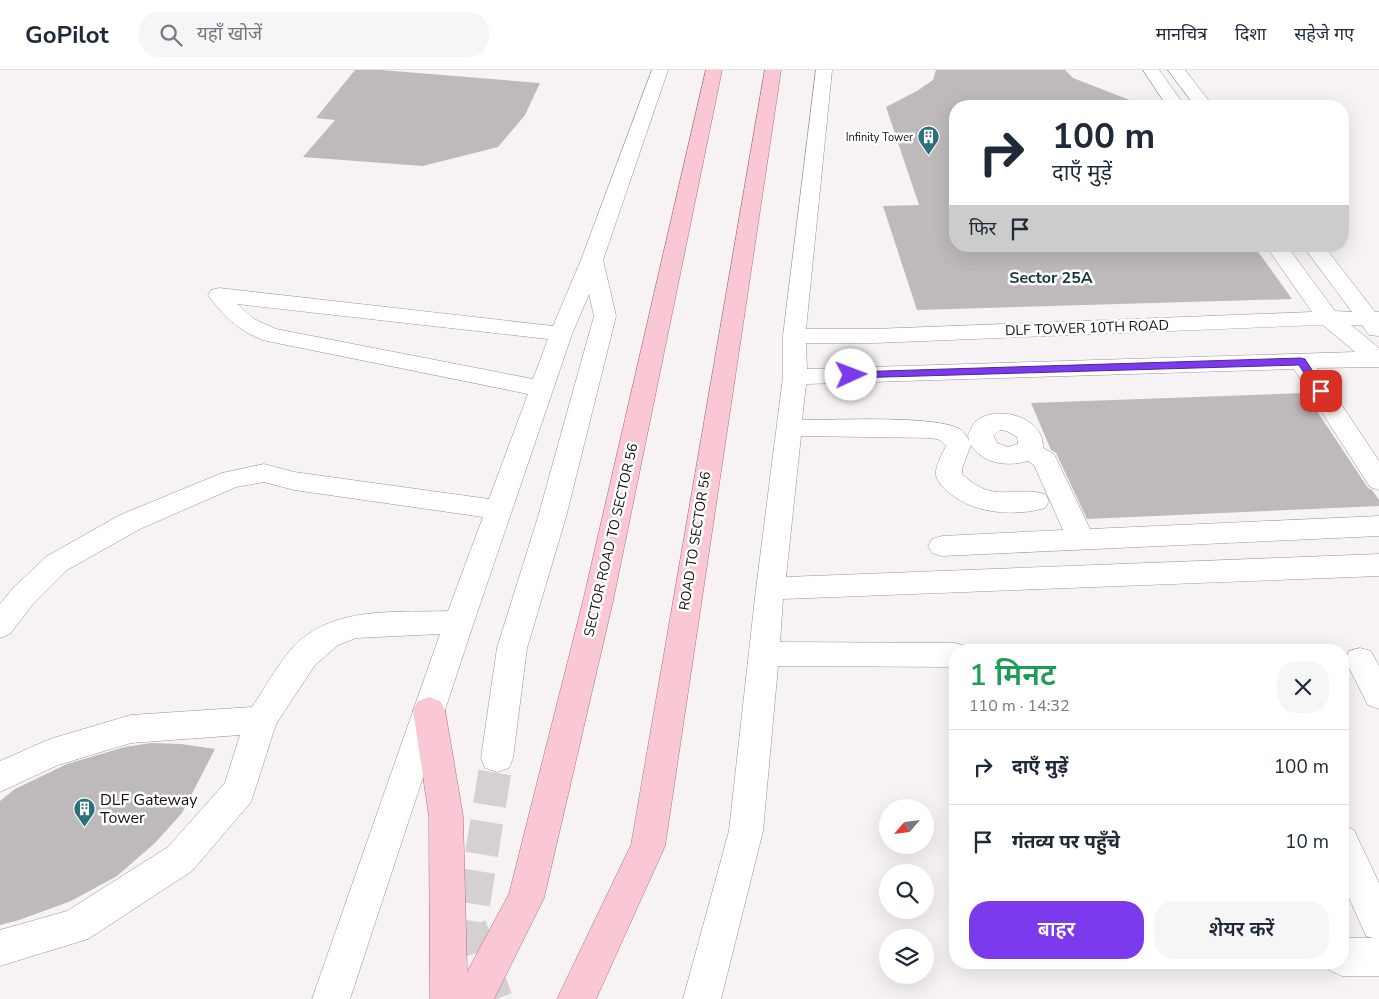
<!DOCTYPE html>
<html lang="hi">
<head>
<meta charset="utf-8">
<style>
  :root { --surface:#fff; --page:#f6f6f7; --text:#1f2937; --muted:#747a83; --line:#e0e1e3; --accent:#7c3aed }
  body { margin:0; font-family:"Nunito Sans","Noto Sans Devanagari",sans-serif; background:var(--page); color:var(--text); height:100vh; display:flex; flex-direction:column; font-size:19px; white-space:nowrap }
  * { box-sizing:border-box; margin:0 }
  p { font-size:16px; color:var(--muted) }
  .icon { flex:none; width:28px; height:28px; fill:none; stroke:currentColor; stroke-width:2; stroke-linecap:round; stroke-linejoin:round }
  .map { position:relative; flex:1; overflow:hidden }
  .drawer { position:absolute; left:949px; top:574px; width:400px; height:325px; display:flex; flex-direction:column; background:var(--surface); border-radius:20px; box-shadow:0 5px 20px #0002 }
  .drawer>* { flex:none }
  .hud { position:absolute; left:949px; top:30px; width:400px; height:152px; border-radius:20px; box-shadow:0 5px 20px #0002; background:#fff; color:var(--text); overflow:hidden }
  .needle { width:32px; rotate:242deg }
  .controls { position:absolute; left:879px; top:729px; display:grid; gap:10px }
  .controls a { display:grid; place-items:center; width:55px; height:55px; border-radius:50%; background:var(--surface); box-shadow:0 5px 20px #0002; font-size:25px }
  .pin { position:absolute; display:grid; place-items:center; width:42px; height:42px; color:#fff; margin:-21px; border-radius:10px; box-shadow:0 2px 8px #0006 }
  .me { position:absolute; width:55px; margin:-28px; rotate:88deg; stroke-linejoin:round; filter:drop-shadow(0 0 4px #0008) }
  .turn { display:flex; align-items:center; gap:18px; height:105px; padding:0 20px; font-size:22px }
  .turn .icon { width:65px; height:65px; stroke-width:2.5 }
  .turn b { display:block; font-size:35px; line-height:42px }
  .then { display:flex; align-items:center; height:48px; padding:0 20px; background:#0003; gap:10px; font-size:19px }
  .round { display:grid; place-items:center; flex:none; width:52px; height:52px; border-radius:20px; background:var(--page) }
  .overview { display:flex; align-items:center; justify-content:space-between; height:85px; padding:0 20px }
  h1 { font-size:30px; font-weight:600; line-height:38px; color:#1e9e55 }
  .primary-button { display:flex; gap:10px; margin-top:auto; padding:10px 20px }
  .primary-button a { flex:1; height:58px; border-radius:20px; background:var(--accent); color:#fff; font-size:20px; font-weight:600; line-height:58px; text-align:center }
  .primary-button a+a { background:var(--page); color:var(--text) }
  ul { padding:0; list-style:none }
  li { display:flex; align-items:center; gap:15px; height:75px; padding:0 20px; border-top:1px solid var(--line) }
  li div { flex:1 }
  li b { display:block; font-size:19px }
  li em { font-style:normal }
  header { display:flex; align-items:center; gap:30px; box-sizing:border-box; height:70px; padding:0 25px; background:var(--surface); border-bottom:1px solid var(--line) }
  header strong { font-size:24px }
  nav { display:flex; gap:28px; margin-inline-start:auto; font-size:18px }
  .search { width:350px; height:45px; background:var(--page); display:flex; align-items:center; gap:12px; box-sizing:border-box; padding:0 18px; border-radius:20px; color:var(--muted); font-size:19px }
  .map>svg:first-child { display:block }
  .building { fill:#beb9ba }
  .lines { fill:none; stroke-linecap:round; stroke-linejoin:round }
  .minor-tunnel { stroke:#d5d0d1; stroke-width:33; stroke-dasharray:33 17; stroke-linecap:butt }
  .minor-casing { stroke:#979393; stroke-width:1 }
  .major-casing { stroke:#a7707e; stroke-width:1 }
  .minor { fill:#fff; fill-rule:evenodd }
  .major { fill:#fac8d4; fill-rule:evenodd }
  .route { fill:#7c3aed; stroke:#51269a }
  .labels { text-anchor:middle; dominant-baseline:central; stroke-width:5; stroke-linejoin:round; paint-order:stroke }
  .far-poi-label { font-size:11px; fill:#131212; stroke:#fff; text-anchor:end }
  .street-label { font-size:14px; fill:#131212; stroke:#fff }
  .far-district-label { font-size:16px; font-weight:bold; fill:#15363d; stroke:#fff }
  .near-poi-label { font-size:16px; fill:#131212; stroke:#fff; text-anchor:start }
</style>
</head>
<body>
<header>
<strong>GoPilot</strong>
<div class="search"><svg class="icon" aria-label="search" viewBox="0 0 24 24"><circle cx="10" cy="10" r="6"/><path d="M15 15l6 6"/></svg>यहाँ खोजें</div>
<nav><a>मानचित्र</a><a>दिशा</a><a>सहेजे गए</a></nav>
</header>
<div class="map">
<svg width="1379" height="929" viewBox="0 0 1379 929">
  <rect width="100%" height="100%" fill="#f7f2f3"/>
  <g class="building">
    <path d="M 355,0 L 381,0 L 540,13 L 525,45 L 498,77 L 423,96 L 303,87 L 335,50 L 316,48 Z"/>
    <path d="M 936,0 L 1065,0 L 1073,8 L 1140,34 L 1139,36 L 955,36 L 955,176 L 1254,176 L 1292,229 L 917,240 L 883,136 L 919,135 L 886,37 L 917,21 L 933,10 Z"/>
    <path d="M 1305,323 L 1368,418 L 1372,420 L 1379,430 L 1379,436 L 1087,449 L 1056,383 L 1051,380 L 1031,333 Z"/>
    <path d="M 151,673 L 181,674 L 215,679 L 182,743 L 155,773 L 117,806 L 71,831 L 19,850 L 0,855 L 0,731 L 15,719 L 67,694 L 125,677 Z"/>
  </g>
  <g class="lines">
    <path class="minor-tunnel" d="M 496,929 L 470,856 L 497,688"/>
    <defs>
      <g id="minor">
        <path d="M 652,0 L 668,0 L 603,190 L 616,246 L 566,447 L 527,578 L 513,688 L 509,698 L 497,702 L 485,698 L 481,688 L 497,578 L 538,447 L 594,246 L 589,224 L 572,264 L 474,552 L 350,929 L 312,929 L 440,564 L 356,568 L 338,575 L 315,595 L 276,654 L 251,732 L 192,801 L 88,869 L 0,896 L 0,860 L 67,841 L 168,777 L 225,713 L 240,665 L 131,673 L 58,695 L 0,722 L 0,691 L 50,669 L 131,645 L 252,637 C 265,618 278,594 293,577 C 333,535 396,543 448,541 L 483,447 L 294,420 L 264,412 L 236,417 L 140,459 L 67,500 L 33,534 L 10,564 L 0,568 L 0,534 L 13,518 L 47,486 L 120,445 L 222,403 L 264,394 L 294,402 L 489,429 L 528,324 L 262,270 C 238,260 223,246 208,225 L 211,220 L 219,218 L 553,256 L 581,190 ZM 237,234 L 548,269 L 533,309 L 276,259 L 254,249 Z"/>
        <path d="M 816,0 L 832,0 L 806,259 L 874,259 L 1312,242 L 1266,176 L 1287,176 L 1335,241 L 1352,242 L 1303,176 L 1324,176 L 1375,242 L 1379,242 L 1379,266 L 1369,265 L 1362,255 L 1351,255 L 1379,278 L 1379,297 L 1317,298 L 1379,391 L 1379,420 L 1370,417 L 1294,299 L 806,314 L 802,350 C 835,350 936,345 960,359 C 964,362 967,367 969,371 L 968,365 C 970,361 973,354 976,351 C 997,334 1045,347 1043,378 L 1054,384 L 1090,459 L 1379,446 L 1379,466 L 942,486 L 932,483 L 928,476 L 932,469 L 942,466 L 1063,460 L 1034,395 L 1028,391 C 1007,397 983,394 971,375 L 962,398 L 962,404 C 994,435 1013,415 1045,424 L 1049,431 L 1045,438 C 1015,447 971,444 946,420 C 942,416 937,411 936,405 C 935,395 942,385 946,376 L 940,370 L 932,368 L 801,366 L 786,507 L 1379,484 L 1379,506 L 783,529 L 780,572 L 955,573 L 966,576 L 968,580 L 955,580 L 955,597 L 778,596 L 763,761 L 721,929 L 683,929 L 729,761 L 756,519 L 783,307 L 783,266 ZM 1323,255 L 1355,282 L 807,299 L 806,273 L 874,273 ZM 1000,360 L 1007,361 L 1017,367 L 1018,374 L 1008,377 L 997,373 L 993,365 Z"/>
        <path d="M 1143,0 L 1159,0 L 1185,36 L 1167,36 Z"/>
        <path d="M 1168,0 L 1185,0 L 1213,36 L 1195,36 Z"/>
        <path d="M 1360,578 L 1371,581 L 1379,596 L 1379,639 L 1368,635 L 1345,590 L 1349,581 Z"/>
        <path d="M 1342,755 L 1354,760 L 1379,813 L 1379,906 L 1342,906 L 1329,900 L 1326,892 L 1342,892 L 1342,868 L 1373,868 L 1366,866 L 1342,812 Z"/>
      </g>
      <g id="major">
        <path d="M 706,0 L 722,0 L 613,531 L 544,828 L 494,929 L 430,929 L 429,746 L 413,640 L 418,631 L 429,627 L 440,631 L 445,640 L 463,746 L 467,902 L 509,824 L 583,531 Z"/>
        <path d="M 765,0 L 781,0 L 665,776 L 596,929 L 557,929 L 631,775 Z"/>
      </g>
    </defs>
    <use href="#minor" class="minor-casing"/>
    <use href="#major" class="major-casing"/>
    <use href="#minor" class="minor"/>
    <use href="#major" class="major"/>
  </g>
  <path class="route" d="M 1301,288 L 1305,289 L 1324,319 L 1324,324 L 1317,324 L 1299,295 L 851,308 L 846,305 L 851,302 Z"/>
  <defs>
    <symbol id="building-pin" viewBox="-11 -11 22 30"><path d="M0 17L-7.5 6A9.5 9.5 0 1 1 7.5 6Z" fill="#2a707e" stroke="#fff"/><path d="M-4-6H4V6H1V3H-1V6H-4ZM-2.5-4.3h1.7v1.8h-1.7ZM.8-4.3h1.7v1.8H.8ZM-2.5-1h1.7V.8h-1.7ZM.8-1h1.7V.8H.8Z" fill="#fff"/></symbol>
  </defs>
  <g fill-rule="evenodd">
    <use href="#building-pin" x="916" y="54" width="25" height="34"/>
    <use href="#building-pin" x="72" y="726" width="25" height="34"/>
  </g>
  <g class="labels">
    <g class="far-poi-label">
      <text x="913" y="67">Infinity Tower</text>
    </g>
    <g class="street-label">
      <text transform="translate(1087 258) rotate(-2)">DLF TOWER 10TH ROAD</text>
      <text transform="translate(611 470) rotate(-77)">SECTOR ROAD TO SECTOR 56</text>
      <text transform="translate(695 471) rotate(-81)">ROAD TO SECTOR 56</text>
    </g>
    <g class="far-district-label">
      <text x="1051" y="208">Sector 25A</text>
    </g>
    <g class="near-poi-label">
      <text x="100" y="730">DLF Gateway<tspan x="100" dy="18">Tower</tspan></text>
    </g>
  </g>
</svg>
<div class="controls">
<a><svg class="needle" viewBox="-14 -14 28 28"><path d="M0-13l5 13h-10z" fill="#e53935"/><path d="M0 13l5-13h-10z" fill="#747a83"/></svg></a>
<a><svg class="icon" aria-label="search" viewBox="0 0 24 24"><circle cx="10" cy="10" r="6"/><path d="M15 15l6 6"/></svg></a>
<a><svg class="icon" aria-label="layers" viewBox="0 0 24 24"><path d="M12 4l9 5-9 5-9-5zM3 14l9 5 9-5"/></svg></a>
</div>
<div class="pin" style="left:1321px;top:321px;background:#d93025"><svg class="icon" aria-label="arrive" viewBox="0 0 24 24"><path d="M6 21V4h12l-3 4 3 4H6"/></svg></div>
<svg class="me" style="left:851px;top:305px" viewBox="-20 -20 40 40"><circle r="19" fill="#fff"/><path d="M0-13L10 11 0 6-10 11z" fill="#7c3aed"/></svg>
<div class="hud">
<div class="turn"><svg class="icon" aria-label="right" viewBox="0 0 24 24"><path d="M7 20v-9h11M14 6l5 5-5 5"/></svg><div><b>100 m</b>दाएँ मुड़ें</div></div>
<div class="then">फिर<svg class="icon" aria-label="arrive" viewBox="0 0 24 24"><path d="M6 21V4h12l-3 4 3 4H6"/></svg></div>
</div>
<section class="drawer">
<div class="overview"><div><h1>1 मिनट</h1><p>110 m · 14:32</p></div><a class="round"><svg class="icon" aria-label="close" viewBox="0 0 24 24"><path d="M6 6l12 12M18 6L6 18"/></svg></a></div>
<ul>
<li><svg class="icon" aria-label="right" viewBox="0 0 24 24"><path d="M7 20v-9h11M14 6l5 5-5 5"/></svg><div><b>दाएँ मुड़ें</b></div><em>100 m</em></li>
<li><svg class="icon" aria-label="arrive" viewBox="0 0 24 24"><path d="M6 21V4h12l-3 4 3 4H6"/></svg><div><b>गंतव्य पर पहुँचे</b></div><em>10 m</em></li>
</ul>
<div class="primary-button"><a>बाहर</a><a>शेयर करें</a></div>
</section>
</div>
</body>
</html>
